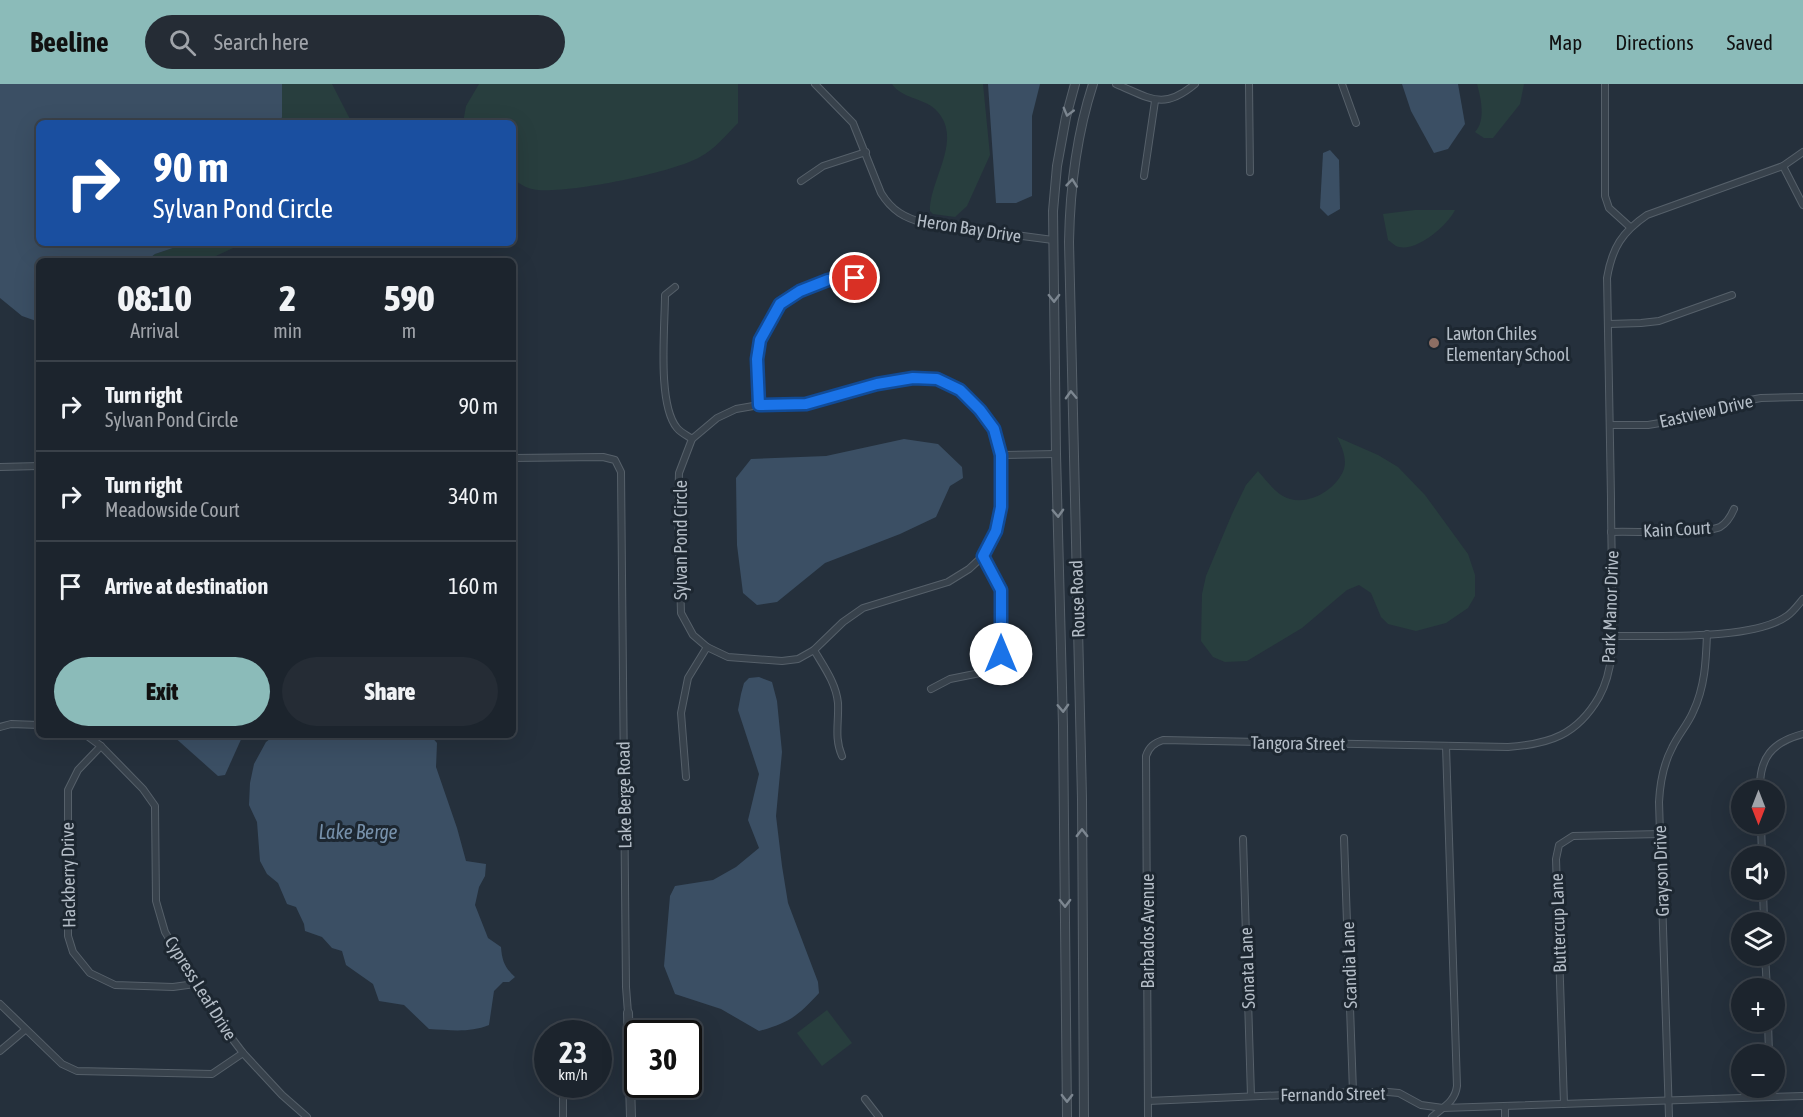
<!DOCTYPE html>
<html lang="en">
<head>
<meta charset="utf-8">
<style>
  :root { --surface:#1c242d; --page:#252c35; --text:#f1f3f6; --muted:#a0a4aa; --line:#3a4149; --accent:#8bbbb9 }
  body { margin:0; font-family:"Asap Condensed",sans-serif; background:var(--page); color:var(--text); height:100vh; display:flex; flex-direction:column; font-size:22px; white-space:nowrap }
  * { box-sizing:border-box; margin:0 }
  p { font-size:20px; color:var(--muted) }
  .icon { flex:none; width:33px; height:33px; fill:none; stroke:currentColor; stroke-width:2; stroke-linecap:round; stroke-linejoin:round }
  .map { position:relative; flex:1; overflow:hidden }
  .panel { position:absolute; left:36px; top:174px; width:480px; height:480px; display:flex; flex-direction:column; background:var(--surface); border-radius:9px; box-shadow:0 6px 24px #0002,0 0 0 2px var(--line) }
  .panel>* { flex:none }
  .hud { position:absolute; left:36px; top:36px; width:480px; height:126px; border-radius:9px; box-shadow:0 6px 24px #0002,0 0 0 2px var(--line); background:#1a4fa0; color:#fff; overflow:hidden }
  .needle { width:39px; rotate:180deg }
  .fabs { position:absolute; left:1731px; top:696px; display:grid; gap:12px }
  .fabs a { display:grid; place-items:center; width:54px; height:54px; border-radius:50%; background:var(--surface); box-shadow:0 6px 24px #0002,0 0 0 2px var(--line); font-size:30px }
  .speed { position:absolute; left:534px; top:936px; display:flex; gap:12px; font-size:30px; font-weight:700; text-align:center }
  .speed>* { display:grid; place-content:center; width:78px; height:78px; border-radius:50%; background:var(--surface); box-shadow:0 6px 24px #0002,0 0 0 2px var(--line); line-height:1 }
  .speed small { font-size:15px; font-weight:400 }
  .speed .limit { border:3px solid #111; border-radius:9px; background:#fff; color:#111 }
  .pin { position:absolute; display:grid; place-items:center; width:51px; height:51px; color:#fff; margin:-26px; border:3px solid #fff; border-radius:50%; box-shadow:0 2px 6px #0007 }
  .me { position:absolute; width:66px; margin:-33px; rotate:0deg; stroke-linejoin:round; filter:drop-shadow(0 0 4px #0008) }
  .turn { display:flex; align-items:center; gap:21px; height:126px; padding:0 18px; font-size:27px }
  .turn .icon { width:78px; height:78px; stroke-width:2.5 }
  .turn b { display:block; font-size:42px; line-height:51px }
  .eta { display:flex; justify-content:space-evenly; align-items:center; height:102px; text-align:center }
  .eta b { font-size:36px; font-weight:800; line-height:42px }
  .cta { display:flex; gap:12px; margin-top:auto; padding:12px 18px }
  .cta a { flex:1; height:69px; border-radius:36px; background:var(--accent); color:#111; font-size:24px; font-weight:800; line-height:69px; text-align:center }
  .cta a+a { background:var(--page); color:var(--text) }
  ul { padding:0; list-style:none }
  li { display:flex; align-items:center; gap:18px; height:90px; padding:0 18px; border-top:2px solid var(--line) }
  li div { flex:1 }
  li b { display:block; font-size:22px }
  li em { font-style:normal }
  header { display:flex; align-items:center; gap:36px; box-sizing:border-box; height:84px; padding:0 30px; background:var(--accent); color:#111 }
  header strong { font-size:28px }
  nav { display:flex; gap:33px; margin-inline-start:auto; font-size:21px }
  .search { width:420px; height:54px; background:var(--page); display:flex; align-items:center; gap:15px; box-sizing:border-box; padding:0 21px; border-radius:33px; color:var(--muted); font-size:22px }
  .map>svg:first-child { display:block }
  .green { fill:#283e3e }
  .water { fill:#3b4f64 }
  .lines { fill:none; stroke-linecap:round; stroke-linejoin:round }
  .minor-casing { stroke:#56606a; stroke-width:8 }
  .tertiary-casing { stroke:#56606a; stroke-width:10 }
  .minor { stroke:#38424c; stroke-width:6 }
  .tertiary { stroke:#38424c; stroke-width:8 }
  .oneway { stroke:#7c8690 }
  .route-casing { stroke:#114b97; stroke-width:15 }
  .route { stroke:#1a73e8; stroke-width:10 }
  .education-dot { fill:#8d6e63; stroke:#1d2731; stroke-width:2 }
  .labels { text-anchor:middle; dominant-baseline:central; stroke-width:6; stroke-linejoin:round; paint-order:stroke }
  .street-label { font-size:18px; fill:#b4bdc7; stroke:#1d2731 }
  .poi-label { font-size:18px; fill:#b4bdc7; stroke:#1d2731; text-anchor:start }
  .water-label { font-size:20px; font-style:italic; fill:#7690aa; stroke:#1d2731 }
</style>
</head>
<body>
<header>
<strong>Beeline</strong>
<div class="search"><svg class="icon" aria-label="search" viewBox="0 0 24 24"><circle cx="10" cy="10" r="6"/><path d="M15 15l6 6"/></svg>Search here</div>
<nav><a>Map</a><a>Directions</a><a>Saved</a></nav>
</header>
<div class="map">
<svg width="1803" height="1033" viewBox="0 0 1803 1033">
  <rect width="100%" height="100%" fill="#25303c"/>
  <g class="green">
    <path d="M 282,0 L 332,0 L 352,39 L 280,39 L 282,33 Z"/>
    <path d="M 479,0 L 738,0 L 738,39 C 726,51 715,65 700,73 C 672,89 570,109 538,106 C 528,105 521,101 513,95 L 513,39 L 463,39 L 466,22 Z"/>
    <path d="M 892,0 L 983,0 L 990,71 L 967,122 L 955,133 L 933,130 L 930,127 C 930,94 965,54 935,25 C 923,14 901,14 892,0 Z"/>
    <path d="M 1477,0 L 1524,0 L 1520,20 L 1493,54 L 1484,54 L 1475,48 C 1486,37 1481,14 1477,0 Z"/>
    <path d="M 1415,126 L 1455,126 C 1447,142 1415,170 1396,162 C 1393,160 1391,158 1388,156 L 1383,130 Z"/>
    <path d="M 188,159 L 244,159 L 205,177 L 146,177 L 155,170 Z"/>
    <path d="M 1337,353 L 1378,371 L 1398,383 L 1425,411 L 1468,470 L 1475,491 L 1475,512 L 1468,524 L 1446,539 L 1416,547 L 1388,540 L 1381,533 L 1371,509 L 1359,501 L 1347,506 L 1302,544 L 1247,577 L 1225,578 L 1213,573 L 1201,557 L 1202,510 L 1206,492 L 1232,430 L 1246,401 L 1258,387 C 1267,397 1276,411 1290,415 C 1310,421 1337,405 1344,385 C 1347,374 1342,363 1337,353 Z"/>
    <path d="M 827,926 L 852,959 L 822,982 L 797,949 Z"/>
  </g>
  <g class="water">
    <path d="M 0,0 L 282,0 L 282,33 L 280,39 L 39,39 L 39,159 L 188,159 L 155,170 L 146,177 L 39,177 L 39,238 L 22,232 L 0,214 Z"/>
    <path d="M 988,0 L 1040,0 L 1032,32 L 1032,112 L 1016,119 L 996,119 Z"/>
    <path d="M 1402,0 L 1458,0 L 1465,40 L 1448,65 L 1434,69 L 1411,27 Z"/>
    <path d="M 1330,66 L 1339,76 L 1340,125 L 1328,132 L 1320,124 L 1323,69 Z"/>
    <path d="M 904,355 L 938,360 L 962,383 L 963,394 L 950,402 L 936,433 L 900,450 L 825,479 L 777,518 L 757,521 L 743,509 L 737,461 L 736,394 L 751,375 L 826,372 Z"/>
    <path d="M 759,593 L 772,598 L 777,617 L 782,668 L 776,732 L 782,782 L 788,819 L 818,898 L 819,909 C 798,932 789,939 759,947 L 721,925 L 675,910 L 664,882 L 670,812 L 675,802 L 713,796 L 736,783 L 759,764 L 748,736 L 759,690 L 738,626 L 741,610 L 744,599 L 749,594 Z"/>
    <path d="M 172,651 L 243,651 L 225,691 L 218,692 Z"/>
    <path d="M 275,651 L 430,651 L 437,659 L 436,683 L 457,744 L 466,777 L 486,780 L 485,792 L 479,803 L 475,821 L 488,854 L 501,863 C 502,877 505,884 515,893 L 509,898 L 503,898 L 494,907 L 489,941 C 469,949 450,946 429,945 L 404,921 L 379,917 L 373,900 L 346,881 L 342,867 L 332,864 L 322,853 L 305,847 L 304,840 L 296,823 L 287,820 L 278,799 L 267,790 L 260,777 L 257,738 L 249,721 L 250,699 L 254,680 L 266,658 Z"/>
  </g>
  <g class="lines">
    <defs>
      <g id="minor">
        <path d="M 815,0 L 853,39 L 881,109 C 892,127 905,134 924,139 L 1053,156"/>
        <path d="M 1116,0 C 1150,14 1163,27 1195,0"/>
        <path d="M 1249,0 L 1250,88"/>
        <path d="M 1342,0 L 1356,39"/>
        <path d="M 1605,0 L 1605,112 L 1609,124 L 1630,143"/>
        <path d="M 1783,82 L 1803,121"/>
        <path d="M 1144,92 L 1155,17"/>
        <path d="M 801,97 L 823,82 L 866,68"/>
        <path d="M 675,203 L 665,211 C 665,243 657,320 677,344 C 681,349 688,352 692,355"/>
        <path d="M 1609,240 L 1641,239 L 1659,237 L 1732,211"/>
        <path d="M 913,294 L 937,295 L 960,306 L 980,326 L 994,345 L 1001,371 L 1001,423 L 996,448 L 983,472 L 969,485 L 948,498 L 863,524 L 843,538 L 814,566 L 798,575 L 782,577 L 728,573 L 707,563 L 693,551 L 681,529 L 678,424 L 679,389 L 692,355 L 717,334 L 736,325 L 759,321 L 806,320 L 877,300 Z"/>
        <path d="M 759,321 L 757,275 L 760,256 L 780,221 L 800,207 L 828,196 L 855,194 L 873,203"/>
        <path d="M 1610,341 L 1648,341 L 1666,338 L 1739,318 L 1761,314 L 1803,313"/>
        <path d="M 1001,371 L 1056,370"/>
        <path d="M 513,374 L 603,373 L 615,376 L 621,388 L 626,903 L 628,929"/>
        <path d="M 0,383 L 39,382"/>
        <path d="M 1611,448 C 1634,447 1702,451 1720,443 C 1727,439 1731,432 1734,425"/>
        <path d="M 1612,552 C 1656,551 1752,557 1787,532 C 1793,528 1798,521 1803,515"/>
        <path d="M 814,566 C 824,583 836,599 838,619 C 839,638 834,654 842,672"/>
        <path d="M 931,605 L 950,595 L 980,589 L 994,582 L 1001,570 L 1001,506 L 983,472"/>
        <path d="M 0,643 L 11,640 L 39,641"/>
        <path d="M 86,651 L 101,662 L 143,705 L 155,722 L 156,817 L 165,848 L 221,940 L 243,969 L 282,1011 L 307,1033"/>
        <path d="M 101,662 L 78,686 L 68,706 L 68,852 L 73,868 L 90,889 L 115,901 L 173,903 L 195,900"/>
        <path d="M 686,693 L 681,629 L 688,594 L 707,563"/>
        <path d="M 1760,706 C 1759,674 1772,658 1803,650"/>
        <path d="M 1761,740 L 1762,772"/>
        <path d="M 1344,754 L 1353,1008"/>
        <path d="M 1243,755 L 1251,1012"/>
        <path d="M 1763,806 L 1764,838"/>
        <path d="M 1765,872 L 1767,904"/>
        <path d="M 0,920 L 62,980 L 77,987 L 212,990 L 243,969"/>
        <path d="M 1768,938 L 1769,970"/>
        <path d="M 0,967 L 25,946"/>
        <path d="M 561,1000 L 563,1004 L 563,1033"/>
        <path d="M 865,1015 L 879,1033"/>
        <path d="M 1148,1017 L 1353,1008 L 1388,1008 L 1399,1009 L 1421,1021 L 1443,1024 L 1803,1012"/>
        <path d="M 1564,1020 L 1556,775 L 1559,761 L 1573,752 L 1660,750"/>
        <path d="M 1505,1022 L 1505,1033"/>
        <path d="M 1148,1033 L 1146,672 C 1149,663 1154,659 1163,656 L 1508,663 C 1550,660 1577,651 1599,613 C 1617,581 1612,540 1612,505 C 1612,475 1611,444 1611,414 C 1610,340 1609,267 1607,194 C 1612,164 1622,148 1647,131 L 1783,82 L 1803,68"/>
        <path d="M 1432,1033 C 1443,1023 1455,1018 1457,1002 L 1446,662"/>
        <path d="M 1669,1033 L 1659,718 C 1660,699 1663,681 1672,664 C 1678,651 1688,640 1693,628 C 1705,603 1706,577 1707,550"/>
      </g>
      <g id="tertiary">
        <path d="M 628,929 L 631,1033"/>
        <path d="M 1067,1033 L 1063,642 L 1056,370 L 1053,127 L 1057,82 L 1066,33 L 1075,0"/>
        <path d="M 1084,1033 L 1082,715 L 1069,158 C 1070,103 1076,52 1093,0"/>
      </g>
    </defs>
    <use href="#minor" class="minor-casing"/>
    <use href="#tertiary" class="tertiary-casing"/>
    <use href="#minor" class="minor"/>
    <use href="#tertiary" class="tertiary"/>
  </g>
  <defs><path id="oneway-chevron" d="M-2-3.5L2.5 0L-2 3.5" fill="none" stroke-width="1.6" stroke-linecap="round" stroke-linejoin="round" transform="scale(1.5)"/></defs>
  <g class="oneway">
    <use href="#oneway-chevron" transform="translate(1068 28) rotate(105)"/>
    <use href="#oneway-chevron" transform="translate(1072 99) rotate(-84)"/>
    <use href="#oneway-chevron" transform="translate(1054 214) rotate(89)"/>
    <use href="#oneway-chevron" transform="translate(1071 311) rotate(-92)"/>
    <use href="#oneway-chevron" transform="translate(1058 429) rotate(88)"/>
    <use href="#oneway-chevron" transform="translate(1063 624) rotate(88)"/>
    <use href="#oneway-chevron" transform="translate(1082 749) rotate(-90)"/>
    <use href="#oneway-chevron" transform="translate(1065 819) rotate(89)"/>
    <use href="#oneway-chevron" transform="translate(1067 1014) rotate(90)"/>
  </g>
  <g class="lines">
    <defs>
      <path id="route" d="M 855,194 L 828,196 L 800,207 L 780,220 L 760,256 L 757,275 L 759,321 L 806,320 L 877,300 L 913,294 L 937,295 L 960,306 L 980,326 L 994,345 L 1001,371 L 1001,423 L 996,447 L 983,472 L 1001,506 L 1001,570"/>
    </defs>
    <use href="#route" class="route-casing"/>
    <use href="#route" class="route"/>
  </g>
  <circle class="education-dot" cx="1434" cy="259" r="6"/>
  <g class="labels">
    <g class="street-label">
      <text transform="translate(969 144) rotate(9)">Heron Bay Drive</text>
      <text transform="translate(1706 327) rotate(-13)">Eastview Drive</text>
      <text transform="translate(1677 445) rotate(-3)">Kain Court</text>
      <text transform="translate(680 456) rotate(-90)">Sylvan Pond Circle</text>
      <text transform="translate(1077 515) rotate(-92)">Rouse Road</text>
      <text transform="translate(1610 523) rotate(-88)">Park Manor Drive</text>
      <text transform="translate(1298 659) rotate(1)">Tangora Street</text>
      <text transform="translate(624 711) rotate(-91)">Lake Berge Road</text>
      <text transform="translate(1661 787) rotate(-92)">Grayson Drive</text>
      <text transform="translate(68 791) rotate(-91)">Hackberry Drive</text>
      <text transform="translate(1558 839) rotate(-92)">Buttercup Lane</text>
      <text transform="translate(1147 847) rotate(-90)">Barbados Avenue</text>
      <text transform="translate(1349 881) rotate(-92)">Scandia Lane</text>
      <text transform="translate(1247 884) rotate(-92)">Sonata Lane</text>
      <text transform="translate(201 904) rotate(58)">Cypress Leaf Drive</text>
      <text transform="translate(1333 1010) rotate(-1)">Fernando Street</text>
    </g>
    <g class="poi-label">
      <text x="1446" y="249">Lawton Chiles<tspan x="1446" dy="21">Elementary School</tspan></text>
    </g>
    <g class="water-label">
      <text x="358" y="747">Lake Berge</text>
    </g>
  </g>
</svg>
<div class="fabs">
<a><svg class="needle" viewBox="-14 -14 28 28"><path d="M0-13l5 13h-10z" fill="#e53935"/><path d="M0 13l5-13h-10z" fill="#a0a4aa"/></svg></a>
<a><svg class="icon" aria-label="sound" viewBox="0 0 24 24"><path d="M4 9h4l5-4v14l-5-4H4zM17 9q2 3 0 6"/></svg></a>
<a><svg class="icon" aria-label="layers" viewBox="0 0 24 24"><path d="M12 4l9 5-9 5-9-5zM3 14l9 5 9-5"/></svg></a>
<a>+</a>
<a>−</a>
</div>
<div class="speed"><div>23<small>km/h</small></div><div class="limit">30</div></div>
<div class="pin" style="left:855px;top:194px;background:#d93025"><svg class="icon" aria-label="arrive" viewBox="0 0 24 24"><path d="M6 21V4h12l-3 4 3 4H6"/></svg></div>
<svg class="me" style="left:1001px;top:570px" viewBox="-20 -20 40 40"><circle r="19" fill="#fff"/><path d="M0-13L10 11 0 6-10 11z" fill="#1a73e8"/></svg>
<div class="hud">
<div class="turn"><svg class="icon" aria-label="right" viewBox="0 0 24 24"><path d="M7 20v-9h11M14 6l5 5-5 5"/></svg><div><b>90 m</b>Sylvan Pond Circle</div></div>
</div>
<section class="panel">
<div class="eta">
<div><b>08:10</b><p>Arrival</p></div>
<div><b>2</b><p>min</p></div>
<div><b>590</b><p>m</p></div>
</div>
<ul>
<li><svg class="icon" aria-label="right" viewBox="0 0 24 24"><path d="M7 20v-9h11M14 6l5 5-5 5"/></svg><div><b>Turn right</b><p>Sylvan Pond Circle</p></div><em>90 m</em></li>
<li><svg class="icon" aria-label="right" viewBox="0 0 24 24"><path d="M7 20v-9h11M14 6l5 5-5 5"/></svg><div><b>Turn right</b><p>Meadowside Court</p></div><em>340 m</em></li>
<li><svg class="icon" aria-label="arrive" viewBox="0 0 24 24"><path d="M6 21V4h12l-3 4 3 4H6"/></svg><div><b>Arrive at destination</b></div><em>160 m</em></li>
</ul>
<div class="cta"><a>Exit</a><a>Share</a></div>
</section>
</div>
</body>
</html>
